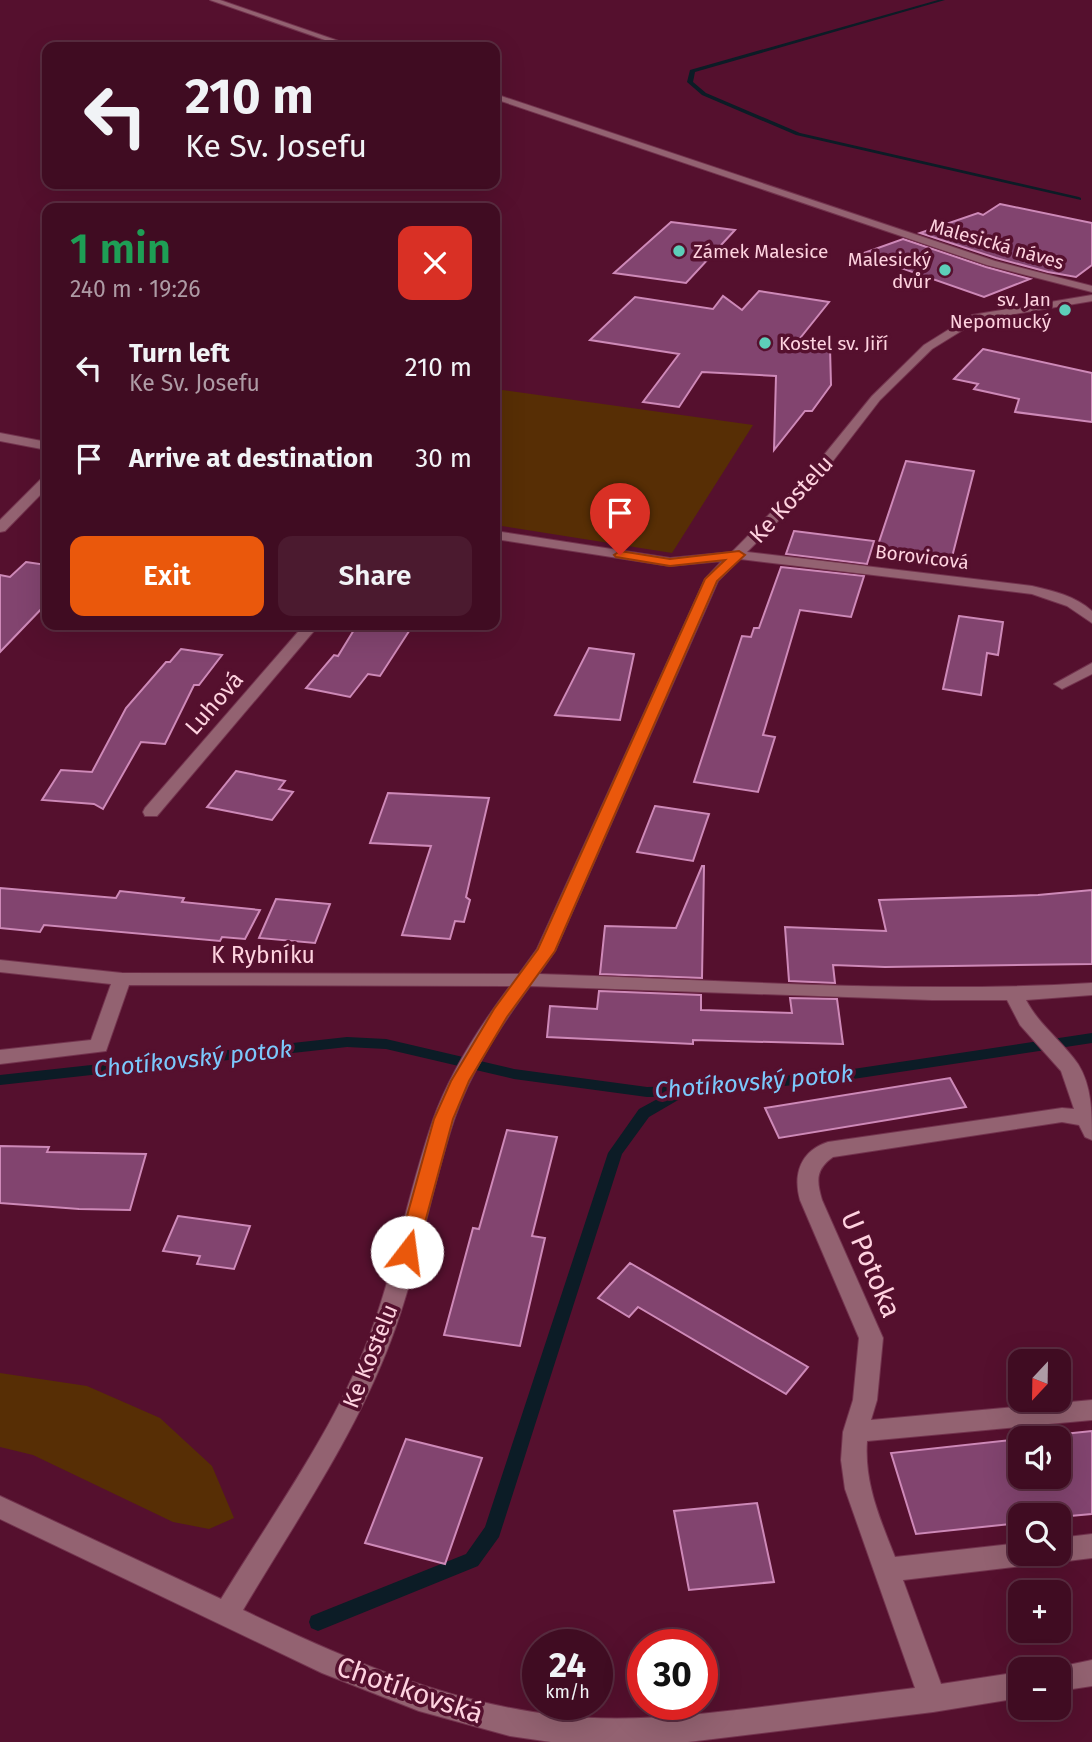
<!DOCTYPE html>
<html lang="en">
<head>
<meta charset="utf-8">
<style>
  :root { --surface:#400c22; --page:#4b1a2f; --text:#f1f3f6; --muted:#ae9ba5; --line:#592c40; --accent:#ea580c }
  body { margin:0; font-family:"Fira Sans",sans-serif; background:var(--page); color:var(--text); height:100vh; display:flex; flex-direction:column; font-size:26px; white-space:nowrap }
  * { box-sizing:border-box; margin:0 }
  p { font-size:23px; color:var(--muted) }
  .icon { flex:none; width:38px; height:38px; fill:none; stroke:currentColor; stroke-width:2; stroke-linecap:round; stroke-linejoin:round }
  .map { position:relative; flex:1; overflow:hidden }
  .panel { position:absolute; left:42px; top:203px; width:458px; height:427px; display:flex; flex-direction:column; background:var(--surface); border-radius:14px; box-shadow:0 7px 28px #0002,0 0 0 2px var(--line) }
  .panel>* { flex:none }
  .top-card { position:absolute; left:42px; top:42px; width:458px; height:147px; border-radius:14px; box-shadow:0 7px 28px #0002,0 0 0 2px var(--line); background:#400c22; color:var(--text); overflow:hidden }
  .needle { width:46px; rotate:202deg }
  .tools { position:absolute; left:1008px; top:1349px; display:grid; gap:14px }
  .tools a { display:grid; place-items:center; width:63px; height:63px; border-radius:14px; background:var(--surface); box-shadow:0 7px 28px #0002,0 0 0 2px var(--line); font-size:35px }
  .speed { position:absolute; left:522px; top:1629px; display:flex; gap:14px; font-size:35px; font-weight:700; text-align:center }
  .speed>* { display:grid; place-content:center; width:91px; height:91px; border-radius:50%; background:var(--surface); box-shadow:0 7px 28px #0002,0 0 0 2px var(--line); line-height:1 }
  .speed small { font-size:18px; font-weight:400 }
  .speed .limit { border:10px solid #d22; background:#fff; color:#111 }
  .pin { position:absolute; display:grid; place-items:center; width:60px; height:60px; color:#fff; margin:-72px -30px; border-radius:50% 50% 50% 0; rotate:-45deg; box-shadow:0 0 7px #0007 }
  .pin .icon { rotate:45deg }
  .me { position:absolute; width:77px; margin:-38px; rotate:15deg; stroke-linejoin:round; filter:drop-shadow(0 0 5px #0008) }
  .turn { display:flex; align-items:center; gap:24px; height:147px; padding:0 28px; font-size:32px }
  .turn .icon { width:91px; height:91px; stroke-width:2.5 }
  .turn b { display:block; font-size:49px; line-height:60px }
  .round { display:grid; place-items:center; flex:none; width:74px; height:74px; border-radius:14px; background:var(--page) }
  .head { display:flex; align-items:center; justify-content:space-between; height:119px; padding:0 28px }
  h1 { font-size:42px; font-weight:600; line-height:52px; color:#1e9e55 }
  .cta { display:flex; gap:14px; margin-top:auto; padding:14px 28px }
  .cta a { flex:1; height:80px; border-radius:14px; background:var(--accent); color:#fff; font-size:28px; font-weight:600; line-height:80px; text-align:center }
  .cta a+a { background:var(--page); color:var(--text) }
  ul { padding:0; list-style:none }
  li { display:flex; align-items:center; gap:21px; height:91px; padding:0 28px }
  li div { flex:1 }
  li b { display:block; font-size:26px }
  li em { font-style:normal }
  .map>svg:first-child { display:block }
  .green { fill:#572e05 }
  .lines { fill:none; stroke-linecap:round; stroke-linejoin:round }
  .stream { fill:#0c1c26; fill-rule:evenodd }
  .building { fill:#82446f; stroke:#ce89b8; stroke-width:2 }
  .minor-casing { stroke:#73334e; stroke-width:2 }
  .minor { fill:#936271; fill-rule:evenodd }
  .route { fill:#ea580c; stroke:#983908; stroke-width:2 }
  .poi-dot { fill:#5dceb9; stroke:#55102e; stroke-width:2.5 }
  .labels { text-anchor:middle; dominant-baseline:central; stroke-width:7; stroke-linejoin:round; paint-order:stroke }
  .far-street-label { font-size:19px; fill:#fed2df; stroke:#55102e }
  .far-poi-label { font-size:19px; fill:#fed2df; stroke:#55102e; text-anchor:start }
  .street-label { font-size:23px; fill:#fed2df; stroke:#55102e }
  .water-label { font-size:24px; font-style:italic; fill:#7bc8fc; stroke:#55102e }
  .near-street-label { font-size:28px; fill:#fed2df; stroke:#55102e }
</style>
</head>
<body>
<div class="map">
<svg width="1092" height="1742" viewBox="0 0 1092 1742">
  <rect width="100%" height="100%" fill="#55102e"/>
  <g class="green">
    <path d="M 495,389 L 753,425 L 672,553 L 495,525 Z"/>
    <path d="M 0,1373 L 87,1386 L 160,1418 L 212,1466 L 234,1518 L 209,1529 L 173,1522 L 33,1455 L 0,1447 Z"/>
  </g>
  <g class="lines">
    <g class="stream">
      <path d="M 938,0 L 945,0 L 695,72 L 693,82 L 706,93 L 800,133 L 1079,197 L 1081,198 L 1081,200 L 796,135 L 702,95 L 687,82 L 690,70 Z"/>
      <path d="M 1092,1033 L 1092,1043 L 853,1079 L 685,1096 L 649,1117 L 622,1154 L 499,1537 L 478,1566 L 318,1631 L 311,1628 L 309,1622 L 311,1616 L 466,1554 L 485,1527 L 608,1153 L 639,1109 L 661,1097 L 647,1097 L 514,1079 L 386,1049 L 347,1047 L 0,1085 L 0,1075 L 347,1037 L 386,1039 L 514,1069 L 647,1087 L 681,1086 L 853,1069 Z"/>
    </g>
  </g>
  <g class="building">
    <path d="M 1000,204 L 1092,223 L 1092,265 L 1076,277 L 1048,272 L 996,258 L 920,233 L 978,213 L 983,215 Z"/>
    <path d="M 671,222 L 735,230 L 686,283 L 614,273 Z"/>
    <path d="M 903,239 L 986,267 L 1030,279 L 984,297 L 861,254 Z"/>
    <path d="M 759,291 L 829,302 L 797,342 L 830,348 L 831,385 L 812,411 L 805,411 L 774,450 L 776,376 L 702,372 L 679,407 L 643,402 L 679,354 L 590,340 L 635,297 L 713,309 L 723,296 L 742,310 Z"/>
    <path d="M 983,349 L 1092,373 L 1092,422 L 1015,412 L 1019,399 L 974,389 L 978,384 L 954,379 Z"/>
    <path d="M 906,461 L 974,471 L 950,565 L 875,554 Z"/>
    <path d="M 794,531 L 874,541 L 867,564 L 786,554 Z"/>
    <path d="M 26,562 L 47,565 L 47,603 L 0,652 L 0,575 L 10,577 Z"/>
    <path d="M 781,567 L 864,576 L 851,617 L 800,610 L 763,735 L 775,737 L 758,792 L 694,782 L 742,636 L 751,637 L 754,628 L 759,628 Z"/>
    <path d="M 959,616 L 1003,622 L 998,655 L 987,653 L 981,695 L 943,689 Z"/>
    <path d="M 357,625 L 413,625 L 380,676 L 368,674 L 350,697 L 306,688 L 334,655 L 338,656 Z"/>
    <path d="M 589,648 L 634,654 L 620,720 L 555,715 Z"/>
    <path d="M 181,649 L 222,655 L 199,685 L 194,685 L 165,744 L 141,742 L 103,809 L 94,804 L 42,800 L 61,770 L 92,772 L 126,708 L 166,662 L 170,662 Z"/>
    <path d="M 236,771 L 285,781 L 279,789 L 293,792 L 272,820 L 207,807 Z"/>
    <path d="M 388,793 L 489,798 L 466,897 L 470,900 L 464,922 L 455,921 L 450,939 L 402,935 L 431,846 L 370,843 Z"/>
    <path d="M 655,806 L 709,814 L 693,861 L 637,852 Z"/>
    <path d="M 702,866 L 704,866 L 702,978 L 600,974 L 605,926 L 676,928 Z"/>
    <path d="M 0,888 L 116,898 L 120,891 L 184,898 L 182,902 L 260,910 L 245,939 L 222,937 L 220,941 L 44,925 L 40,932 L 0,928 Z"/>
    <path d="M 1092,890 L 1092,964 L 885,967 L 833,965 L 835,983 L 789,981 L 785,927 L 886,931 L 879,900 L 1038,895 Z"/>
    <path d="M 276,899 L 330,904 L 315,943 L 259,938 Z"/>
    <path d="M 599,991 L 701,995 L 701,1010 L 792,1013 L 790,998 L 837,999 L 843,1044 L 693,1040 L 693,1044 L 547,1037 L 550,1006 L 597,1009 Z"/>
    <path d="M 950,1078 L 966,1107 L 779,1138 L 765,1108 Z"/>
    <path d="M 507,1130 L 557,1137 L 532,1236 L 545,1238 L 520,1346 L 444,1335 L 473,1228 L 479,1229 Z"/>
    <path d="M 0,1146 L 49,1147 L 47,1152 L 146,1154 L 130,1210 L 79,1209 L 0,1203 Z"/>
    <path d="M 178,1216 L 250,1226 L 234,1269 L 197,1264 L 200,1256 L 163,1251 Z"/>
    <path d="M 630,1263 L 808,1367 L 786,1394 L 638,1307 L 629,1317 L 598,1298 Z"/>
    <path d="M 1092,1431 L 1092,1514 L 1059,1517 L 1020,1516 L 1020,1523 L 916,1534 L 891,1453 L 1020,1439 L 1020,1477 L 1059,1477 L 1059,1438 L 1025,1438 Z"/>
    <path d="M 406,1439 L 482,1458 L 445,1564 L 365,1543 Z"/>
    <path d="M 757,1503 L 774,1582 L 689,1590 L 674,1511 Z"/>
  </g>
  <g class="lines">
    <defs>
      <g id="minor">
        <path d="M 210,0 L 220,0 L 356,47 L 345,47 Z"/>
        <path d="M 495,94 L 995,261 L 1092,286 L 1092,292 L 987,265 L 495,99 Z"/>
        <path d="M 1092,295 L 1092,301 L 979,320 L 932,349 L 880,400 L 816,483 L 747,552 L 1032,586 C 1054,591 1075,596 1092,611 L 1092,623 L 1067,606 L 1032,594 L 740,559 L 718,581 L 555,951 L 539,974 C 723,980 908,994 1092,983 L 1092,995 L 1026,1000 C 1039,1025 1062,1041 1078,1064 C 1092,1086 1092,1114 1092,1140 L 1085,1137 L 1079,1125 L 1062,1122 L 833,1157 C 816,1169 816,1180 822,1200 L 883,1338 L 877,1400 L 871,1420 L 1092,1400 L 1092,1420 L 867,1441 C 864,1483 880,1519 895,1557 L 1020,1543 L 1020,1554 L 1035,1554 L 1031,1562 L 1022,1566 L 903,1580 L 941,1684 L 1020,1672 L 1020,1698 L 933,1712 L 688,1742 L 551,1742 L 510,1736 L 419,1711 L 322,1673 L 0,1519 L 0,1496 L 221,1599 C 272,1515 333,1432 368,1340 C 395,1269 408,1192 433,1120 C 450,1072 480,1026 510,986 L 129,985 L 106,1051 L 0,1064 L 0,1050 L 91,1040 L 111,984 L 0,972 L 0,960 L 122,973 L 519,974 L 537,949 L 705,579 L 722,561 L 670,566 L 495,539 L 495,531 L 670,558 L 732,552 L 806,477 L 872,396 L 924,345 L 972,315 ZM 530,986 L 932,1000 L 1007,1000 L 1020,1025 L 1061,1071 L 1074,1109 L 1062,1108 L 828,1142 C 800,1151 793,1175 800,1200 L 859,1338 L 853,1400 L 843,1432 L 841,1460 L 845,1489 L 915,1688 C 869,1694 823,1699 778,1705 C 704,1714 629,1724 555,1715 C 444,1702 343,1658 243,1610 C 295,1522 355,1436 391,1340 C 418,1269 430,1192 454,1120 C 470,1072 500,1027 530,986 Z"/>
        <path d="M 0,433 L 47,442 L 47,450 L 0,441 Z"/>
        <path d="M 47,477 L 47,488 L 5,531 L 0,532 L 0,520 L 42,478 Z"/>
        <path d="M 304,625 L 319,625 L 157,816 L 145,816 L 143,812 L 145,808 Z"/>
        <path d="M 1092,663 L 1092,674 L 1062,689 L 1054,684 Z"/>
        <path d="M 1092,1534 L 1092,1558 L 1059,1562 L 1050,1558 L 1048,1554 L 1059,1554 L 1059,1538 Z"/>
        <path d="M 1092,1660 L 1092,1686 L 1059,1691 L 1059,1670 L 1049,1669 Z"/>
      </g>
    </defs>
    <use href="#minor" class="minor-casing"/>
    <use href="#minor" class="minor"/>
  </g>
  <path class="route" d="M 620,551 L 670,559 L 739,551 L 745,555 L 717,581 L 555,951 L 507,1017 L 469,1081 L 453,1119 L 417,1252 L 414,1258 L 407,1260 L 400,1258 L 397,1252 L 434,1119 L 451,1081 L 494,1009 L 538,949 L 705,579 L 725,560 L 670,566 L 616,557 L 614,555 Z"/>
  <g class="poi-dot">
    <circle cx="679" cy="251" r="7"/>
    <circle cx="945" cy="270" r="7"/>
    <circle cx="1065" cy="310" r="7"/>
    <circle cx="765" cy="343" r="7"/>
  </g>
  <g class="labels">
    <g class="far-street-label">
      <text transform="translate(997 244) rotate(16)">Malesická náves</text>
      <text transform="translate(922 557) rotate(7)">Borovicová</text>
    </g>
    <g class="far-poi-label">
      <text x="693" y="251">Zámek Malesice</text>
      <text x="931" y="259" text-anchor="end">Malesický<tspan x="931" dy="22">dvůr</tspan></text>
      <text x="1051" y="299" text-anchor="end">sv. Jan<tspan x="1051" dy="22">Nepomucký</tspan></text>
      <text x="779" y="343">Kostel sv. Jiří</text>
    </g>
    <g class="street-label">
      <text transform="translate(791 499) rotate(-47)">Ke Kostelu</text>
      <text transform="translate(214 703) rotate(-49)">Luhová</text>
      <text x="263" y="955">K Rybníku</text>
      <text transform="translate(370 1356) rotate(-68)">Ke Kostelu</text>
    </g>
    <g class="water-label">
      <text transform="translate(193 1059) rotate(-6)">Chotíkovský potok</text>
      <text transform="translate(754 1082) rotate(-5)">Chotíkovský potok</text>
    </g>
    <g class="near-street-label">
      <text transform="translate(871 1264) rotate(67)">U Potoka</text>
      <text transform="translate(410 1690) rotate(19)">Chotíkovská</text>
    </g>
  </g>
</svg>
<div class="tools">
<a><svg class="needle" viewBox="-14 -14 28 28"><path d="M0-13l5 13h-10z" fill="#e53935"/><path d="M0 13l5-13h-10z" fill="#ae9ba5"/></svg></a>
<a><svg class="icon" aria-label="sound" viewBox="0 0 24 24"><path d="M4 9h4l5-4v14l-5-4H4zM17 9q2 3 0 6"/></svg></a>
<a><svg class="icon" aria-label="search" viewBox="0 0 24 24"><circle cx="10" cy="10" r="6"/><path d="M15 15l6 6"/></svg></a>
<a>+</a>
<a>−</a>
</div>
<div class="speed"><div>24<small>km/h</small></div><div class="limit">30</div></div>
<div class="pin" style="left:620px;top:555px;background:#d93025"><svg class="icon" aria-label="arrive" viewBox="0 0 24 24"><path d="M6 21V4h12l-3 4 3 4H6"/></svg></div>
<svg class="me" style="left:407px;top:1252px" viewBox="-20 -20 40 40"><circle r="19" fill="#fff"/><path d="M0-13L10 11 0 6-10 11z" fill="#ea580c"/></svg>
<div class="top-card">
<div class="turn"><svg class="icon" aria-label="left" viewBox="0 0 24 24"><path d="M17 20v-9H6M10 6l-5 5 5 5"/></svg><div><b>210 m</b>Ke Sv. Josefu</div></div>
</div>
<section class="panel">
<div class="head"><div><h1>1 min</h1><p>240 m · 19:26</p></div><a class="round" style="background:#d93025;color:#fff"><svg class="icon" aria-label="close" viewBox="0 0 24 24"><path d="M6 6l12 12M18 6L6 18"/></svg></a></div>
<ul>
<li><svg class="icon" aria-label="left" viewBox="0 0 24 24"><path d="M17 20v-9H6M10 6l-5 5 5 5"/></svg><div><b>Turn left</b><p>Ke Sv. Josefu</p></div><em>210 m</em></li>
<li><svg class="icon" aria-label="arrive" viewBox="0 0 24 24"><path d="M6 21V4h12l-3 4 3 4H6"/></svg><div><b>Arrive at destination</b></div><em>30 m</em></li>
</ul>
<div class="cta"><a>Exit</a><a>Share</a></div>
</section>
</div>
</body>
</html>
